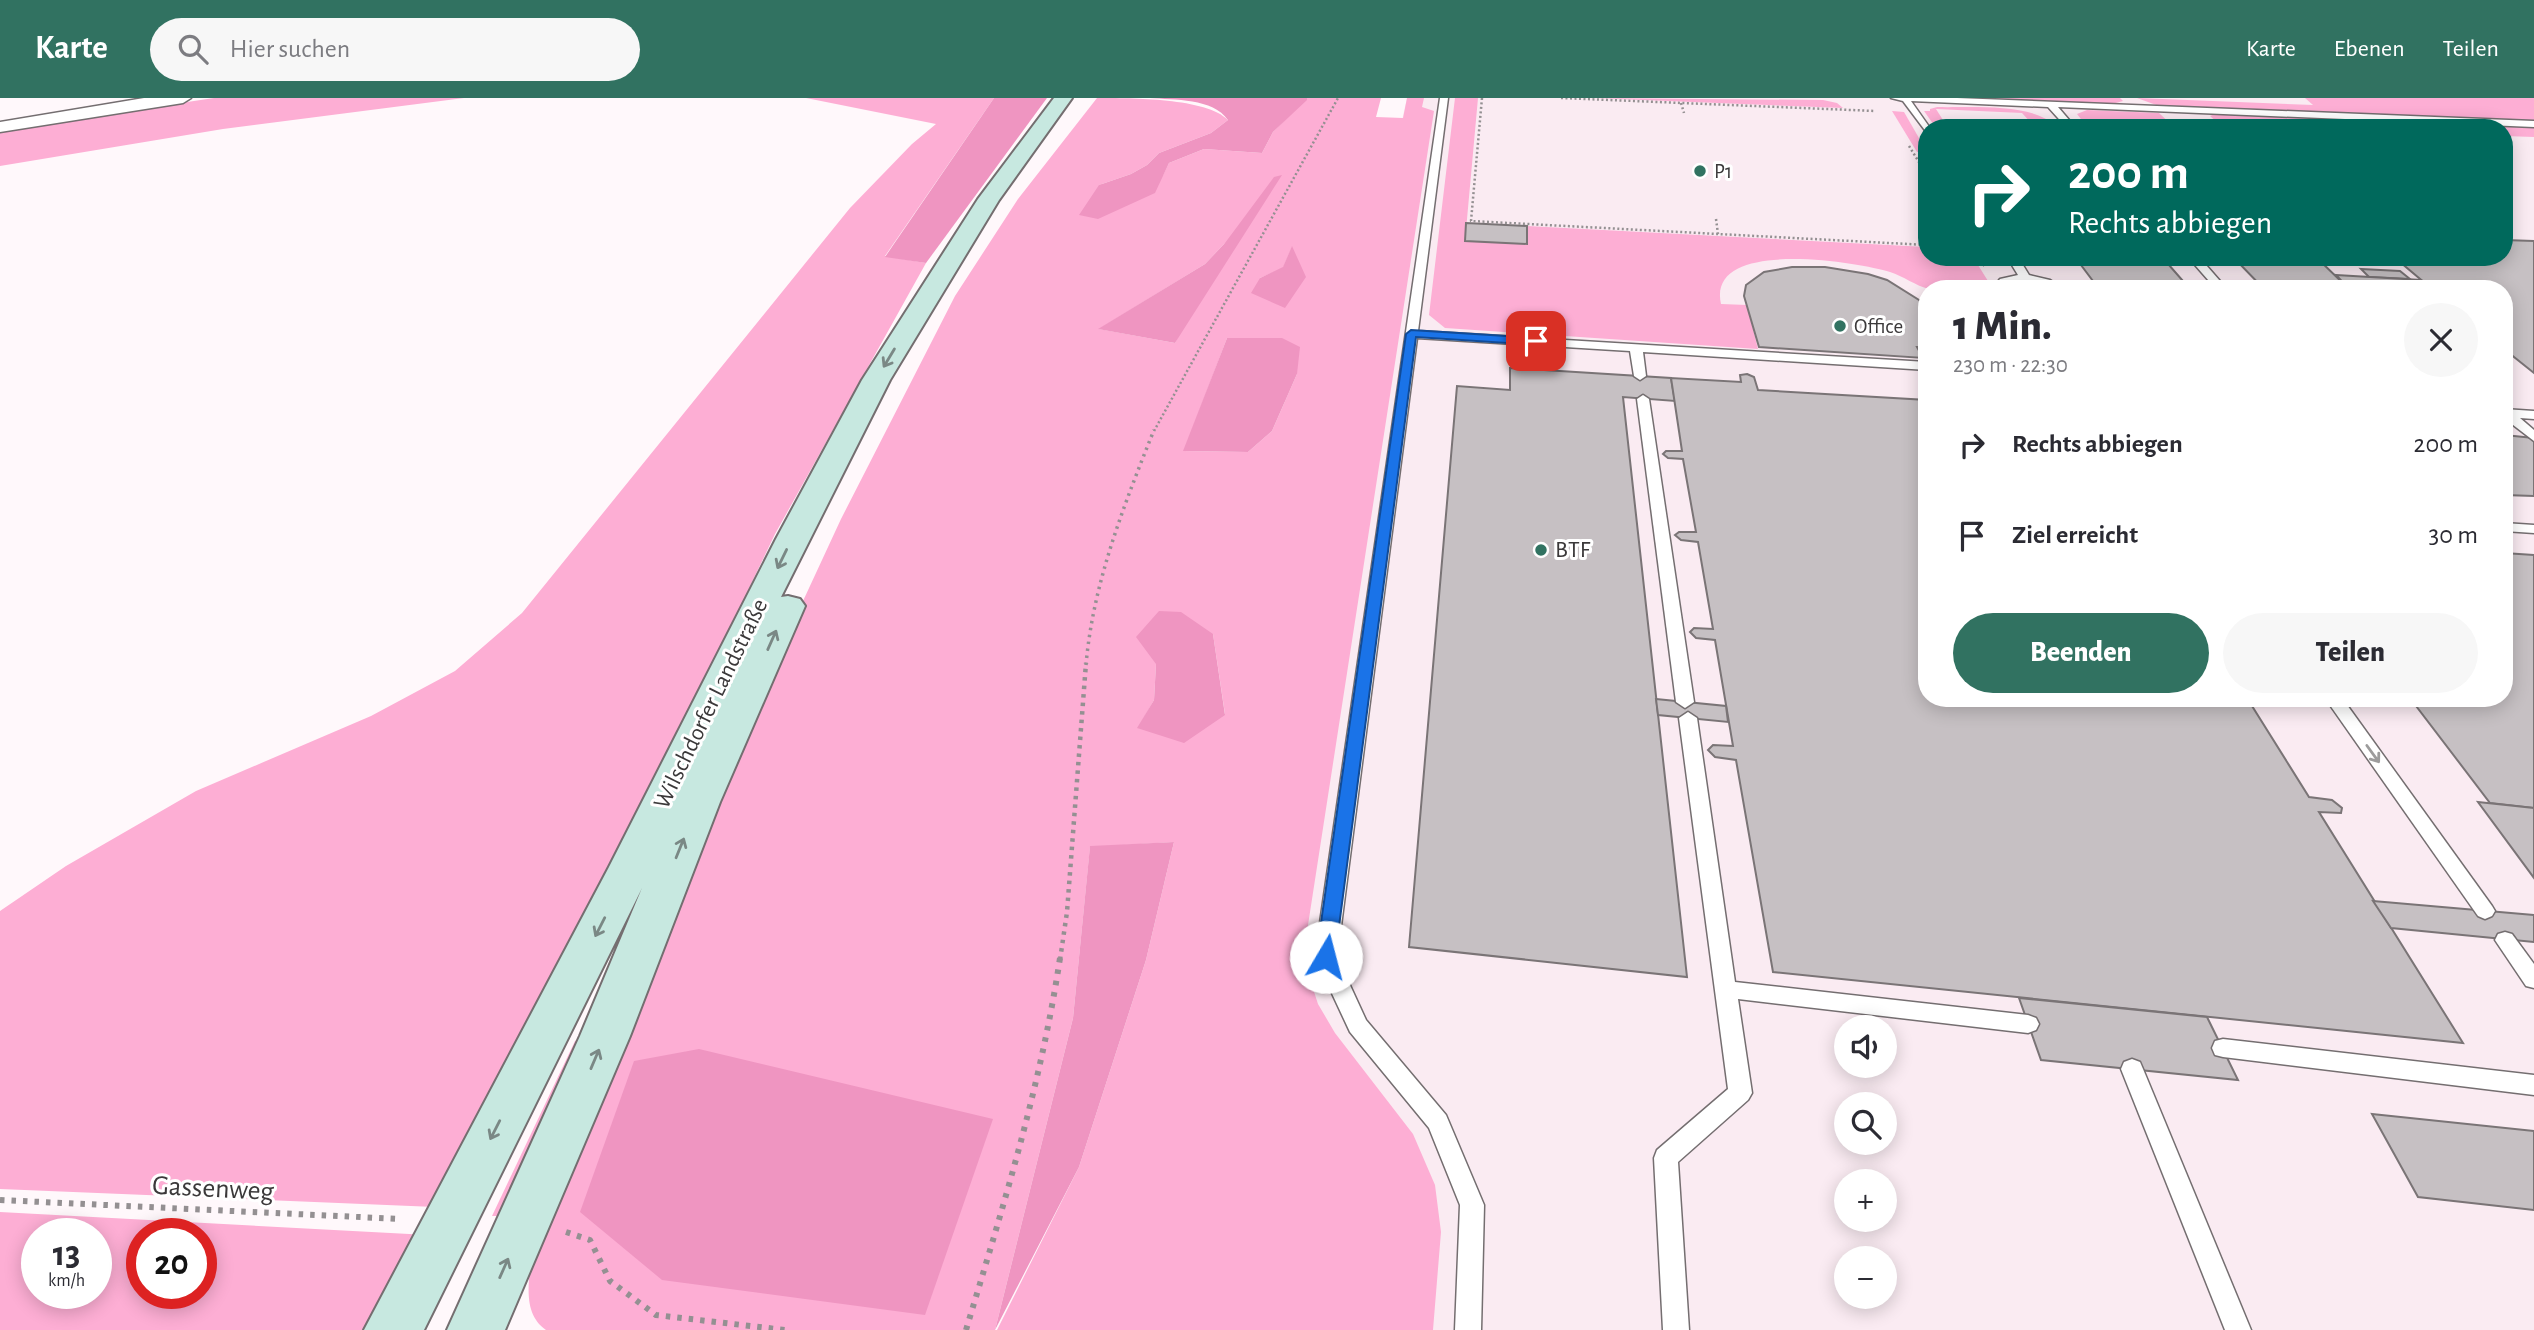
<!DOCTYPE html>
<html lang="de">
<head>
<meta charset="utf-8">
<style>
  :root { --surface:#fff; --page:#f7f7f7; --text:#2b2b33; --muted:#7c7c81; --accent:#317261 }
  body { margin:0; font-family:"Alegreya Sans",sans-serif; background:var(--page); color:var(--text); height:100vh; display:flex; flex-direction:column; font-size:26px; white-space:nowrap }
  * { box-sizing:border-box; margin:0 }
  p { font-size:23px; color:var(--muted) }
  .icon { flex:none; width:38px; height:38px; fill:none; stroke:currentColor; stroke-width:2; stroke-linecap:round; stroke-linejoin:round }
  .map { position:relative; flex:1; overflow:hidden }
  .panel { position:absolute; left:1918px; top:182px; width:595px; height:427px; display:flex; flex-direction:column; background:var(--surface); border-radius:28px; box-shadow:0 4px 18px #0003 }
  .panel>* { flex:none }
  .guide { position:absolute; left:1918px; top:21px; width:595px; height:147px; border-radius:28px; box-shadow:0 4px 18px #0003; background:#00695c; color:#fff; overflow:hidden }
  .fabs { position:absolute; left:1834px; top:917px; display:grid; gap:14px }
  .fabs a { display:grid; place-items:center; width:63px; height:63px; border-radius:50%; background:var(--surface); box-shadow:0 4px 18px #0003; font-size:35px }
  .speed { position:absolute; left:21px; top:1120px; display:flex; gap:14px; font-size:35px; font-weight:700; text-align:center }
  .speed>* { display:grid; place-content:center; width:91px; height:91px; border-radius:50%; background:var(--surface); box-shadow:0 4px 18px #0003; line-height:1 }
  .speed small { font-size:18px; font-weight:400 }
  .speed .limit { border:10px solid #d22; background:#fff; color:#111 }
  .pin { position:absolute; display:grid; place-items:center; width:60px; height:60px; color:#fff; margin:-30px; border-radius:14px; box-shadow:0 4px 10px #0006 }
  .me { position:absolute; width:77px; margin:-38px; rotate:8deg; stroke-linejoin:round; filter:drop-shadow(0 0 5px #0008) }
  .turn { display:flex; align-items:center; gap:24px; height:147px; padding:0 35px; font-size:32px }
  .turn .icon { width:91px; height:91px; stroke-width:2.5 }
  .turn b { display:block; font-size:49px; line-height:60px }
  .round { display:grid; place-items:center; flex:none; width:74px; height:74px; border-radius:37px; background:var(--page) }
  .headline { display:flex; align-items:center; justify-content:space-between; height:119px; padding:0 35px }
  h1 { font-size:42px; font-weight:800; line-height:52px }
  .button { display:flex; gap:14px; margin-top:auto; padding:14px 35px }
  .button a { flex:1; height:80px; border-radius:42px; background:var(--accent); color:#fff; font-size:28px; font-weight:800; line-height:80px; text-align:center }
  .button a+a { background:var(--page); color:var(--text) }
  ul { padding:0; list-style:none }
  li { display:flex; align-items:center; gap:21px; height:91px; padding:0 35px }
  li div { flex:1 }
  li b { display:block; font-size:26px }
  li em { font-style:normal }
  header { display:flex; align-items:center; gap:42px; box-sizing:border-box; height:98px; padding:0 35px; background:var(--accent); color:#fff }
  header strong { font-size:33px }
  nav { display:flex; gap:38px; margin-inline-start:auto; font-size:24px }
  .search { width:490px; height:63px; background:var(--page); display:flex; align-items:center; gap:18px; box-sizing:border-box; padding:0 24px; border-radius:38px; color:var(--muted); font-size:26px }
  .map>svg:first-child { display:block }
  .built { fill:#faebf2; fill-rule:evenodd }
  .green { fill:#fdaed4; fill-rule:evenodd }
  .forest { fill:#ef95c1 }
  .building { fill:#c6c0c3; stroke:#7a7476; stroke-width:2 }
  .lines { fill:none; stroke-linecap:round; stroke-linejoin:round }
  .service-casing { stroke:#746e70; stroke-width:3 }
  .minor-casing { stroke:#746e70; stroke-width:3 }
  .secondary-casing { stroke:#746e70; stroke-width:4 }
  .path-far3 { stroke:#949092; stroke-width:2.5; stroke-dasharray:2 2.5; stroke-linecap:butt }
  .path-far2 { stroke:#949092; stroke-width:3.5; stroke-dasharray:2.5 4.5; stroke-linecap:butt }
  .path-far1 { stroke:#949092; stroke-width:4.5; stroke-dasharray:3.5 5; stroke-linecap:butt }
  .path { stroke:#949092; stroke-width:6; stroke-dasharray:4.5 7; stroke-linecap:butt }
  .service { fill:#fff; fill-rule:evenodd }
  .minor { fill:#fff; fill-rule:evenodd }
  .secondary { fill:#c7e8e0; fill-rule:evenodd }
  .oneway { stroke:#7a8885 }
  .oneway2 { stroke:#9d9c9c }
  .route { fill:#1a73e8; stroke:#114b97; stroke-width:2 }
  .poi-dot { fill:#317261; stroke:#fff; stroke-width:2.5 }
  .labels { text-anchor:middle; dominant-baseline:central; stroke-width:6; stroke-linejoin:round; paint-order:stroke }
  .far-poi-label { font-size:21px; fill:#3b393a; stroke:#fff; text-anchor:start }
  .poi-label { font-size:24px; fill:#3b393a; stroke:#fff; text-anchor:start }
  .street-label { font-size:24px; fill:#3b393a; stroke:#fff }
  .near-street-label { font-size:28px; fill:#3b393a; stroke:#fff }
</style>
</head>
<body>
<header>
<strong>Karte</strong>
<div class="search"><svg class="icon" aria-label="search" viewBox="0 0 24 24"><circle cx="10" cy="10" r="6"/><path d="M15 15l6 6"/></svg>Hier suchen</div>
<nav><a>Karte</a><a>Ebenen</a><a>Teilen</a></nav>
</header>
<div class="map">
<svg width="2534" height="1232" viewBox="0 0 2534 1232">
  <rect width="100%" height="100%" fill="#fff8fb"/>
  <path class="built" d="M 1407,0 L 2534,0 L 2534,1232 L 1123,1232 ZM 1927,30 L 2504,30 L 2504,159 L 1927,159 ZM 1927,191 L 2504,191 L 2504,600 L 1927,600 ZM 1846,929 L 1885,929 L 1885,968 L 1846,968 ZM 1846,1006 L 1885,1006 L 1885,1045 L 1846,1045 ZM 1846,1083 L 1885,1083 L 1885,1122 L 1846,1122 ZM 1846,1160 L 1885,1160 L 1885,1199 L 1846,1199 Z"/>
  <g class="green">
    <path d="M 214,0 L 464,0 L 223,31 L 0,68 L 0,32 Z"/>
    <path d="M 806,0 L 994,0 L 885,158 L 926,165 L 775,436 L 718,555 L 435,1109 L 0,1091 L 0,813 L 66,768 L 196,693 L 371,618 L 455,573 L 522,515 L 850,110 L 912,46 L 936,26 Z"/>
    <path d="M 1097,0 C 1131,0 1207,0 1228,22 L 1211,35 L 1159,55 L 1147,67 L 1131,76 L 1099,87 L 1163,77 L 1169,65 L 1204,51 L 1262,55 L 1273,34 L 1307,0 L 1381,0 L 1376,19 L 1403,20 L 1407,0 L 1424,0 L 1422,9 L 1434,13 L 1306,840 L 1308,875 L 1318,906 L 1335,935 L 1413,1036 L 1435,1087 L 1441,1134 L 1433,1232 L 997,1232 L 1079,1069 L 1146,862 L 1174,744 L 1090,749 L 1073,920 L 995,1232 L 546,1232 C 525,1217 528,1192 530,1169 L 722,678 L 841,421 L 955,198 L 1018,101 ZM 1225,145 L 1175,245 L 1099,231 L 1205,166 ZM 1292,149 L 1285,209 L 1260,180 L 1283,170 ZM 1227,240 L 1297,276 L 1272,333 L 1248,354 L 1184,353 ZM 1213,536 L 1225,616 L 1138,630 L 1154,602 L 1156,566 Z"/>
    <path d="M 1455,0 L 1478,0 L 1465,143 L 1527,146 L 1527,128 L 1927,149 L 1927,159 L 1973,159 L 1993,191 C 1973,191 1949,195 1929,191 C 1916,188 1903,178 1890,174 C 1857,164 1706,139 1721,206 L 1747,207 L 1758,251 L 1445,230 L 1429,217 Z"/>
    <path d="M 1593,0 L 1823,2 L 1837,5 L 1843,10 Z"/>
    <path d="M 1976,0 L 2120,0 L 2123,3 L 2112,6 Z"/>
    <path d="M 2137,0 L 2313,7 L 2305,0 L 2534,0 L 2534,23 L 2159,8 Z"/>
    <path d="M 1937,9 C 1970,10 2034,4 2056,29 L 2033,27 L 2022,15 L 1936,11 L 1948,30 L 1936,30 L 1924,13 L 1930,13 L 1930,11 Z"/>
    <path d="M 2087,12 L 2159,15 L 2175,30 L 2088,30 L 2077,16 Z"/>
    <path d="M 1892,13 L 1904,14 L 1927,54 L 1917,54 Z"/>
    <path d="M 2217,15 L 2369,21 L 2388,25 L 2393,30 L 2219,26 L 2210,18 Z"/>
    <path d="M 2415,23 L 2534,28 L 2534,39 L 2504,38 L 2504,30 L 2413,30 L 2408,26 Z"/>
    <path d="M 583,938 L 508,1118 L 492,1118 L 575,943 Z"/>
    <path d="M 0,1114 L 428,1137 L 377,1232 L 0,1232 ZM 37,1136 L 96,1136 L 96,1195 L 37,1195 ZM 142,1136 L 201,1136 L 201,1195 L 142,1195 Z"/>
  </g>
  <g class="forest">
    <path d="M 994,0 L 1047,0 L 926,165 L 885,159 Z"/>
    <path d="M 1150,0 L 1307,0 L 1307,2 L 1273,34 L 1262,55 L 1204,51 L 1169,65 L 1155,95 L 1098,121 L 1079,117 L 1099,87 L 1131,76 L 1147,67 L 1159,55 L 1211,35 L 1228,22 C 1213,0 1174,2 1150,0 Z"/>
    <path d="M 1282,77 L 1175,245 L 1098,231 L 1205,166 L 1225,145 L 1274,79 Z"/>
    <path d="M 1292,148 L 1306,179 L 1285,210 L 1251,195 L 1260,180 L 1283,169 Z"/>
    <path d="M 1227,240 L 1282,240 L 1300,249 L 1297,276 L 1272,333 L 1248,354 L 1183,353 Z"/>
    <path d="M 1159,513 L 1181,514 L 1213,536 L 1225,617 L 1184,645 L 1137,630 L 1154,602 L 1156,566 L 1136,539 Z"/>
    <path d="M 1174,744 L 1146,862 L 1079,1069 L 995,1232 L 1073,920 L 1090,748 Z"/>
    <path d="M 699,951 L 993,1021 L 925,1217 L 662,1182 L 580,1114 L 634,963 Z"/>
  </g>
  <g class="building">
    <path d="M 1466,125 L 1527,128 L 1527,146 L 1465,143 Z"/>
    <path d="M 2504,142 L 2534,143 L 2534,275 L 2504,251 L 2504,191 L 2432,191 L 2394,159 L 2504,159 Z"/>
    <path d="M 2075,159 L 2162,159 L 2190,191 L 2099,191 Z"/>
    <path d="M 2233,159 L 2316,159 L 2349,191 L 2264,191 Z"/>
    <path d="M 1792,169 L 1825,169 L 1868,176 L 1887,182 L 1927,207 L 1927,249 L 1917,249 L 1923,260 L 1759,249 L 1744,198 L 1746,187 L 1764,174 Z"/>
    <path d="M 2361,171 L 2400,173 L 2410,181 L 2369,179 Z"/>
    <path d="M 2336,177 L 2421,182 L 2432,191 L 2349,191 Z"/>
    <path d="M 1510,270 L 1671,280 L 1675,303 L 1623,299 L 1687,879 L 1409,849 L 1457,288 L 1510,292 Z"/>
    <path d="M 1747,276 L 1754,279 L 1758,292 L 1927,302 L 1927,600 L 2247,600 L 2309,699 L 2332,702 L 2342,710 L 2341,715 L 2319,714 L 2463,945 L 1773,874 L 1736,662 L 1715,659 L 1708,652 L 1713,647 L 1733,648 L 1715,542 L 1696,540 L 1690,534 L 1694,530 L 1713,531 L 1698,444 L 1681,442 L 1675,437 L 1679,434 L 1696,434 L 1683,361 L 1668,360 L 1663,356 L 1666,353 L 1682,353 L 1671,280 L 1741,284 L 1740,277 Z"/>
    <path d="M 2504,337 L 2534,340 L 2534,398 L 2504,397 Z"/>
    <path d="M 2504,455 L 2534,457 L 2534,710 L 2490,705 L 2410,600 L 2504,600 Z"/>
    <path d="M 1656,601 L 1726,608 L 1728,624 L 1658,617 Z"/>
    <path d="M 2478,704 L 2534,710 L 2534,780 Z"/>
    <path d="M 2373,803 L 2534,817 L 2534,844 L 2391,830 Z"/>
    <path d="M 2019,900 L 2207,919 L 2238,982 L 2041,962 Z"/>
    <path d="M 2372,1016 L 2534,1033 L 2534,1112 L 2418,1099 Z"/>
  </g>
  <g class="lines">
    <defs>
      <g id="service">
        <path d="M 1440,0 L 1448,0 L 1418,233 L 1927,264 L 1927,272 L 1643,254 L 1646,278 L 1640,282 L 1634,278 L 1630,253 L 1417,240 L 1337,859 L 1366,922 L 1446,1017 L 1484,1107 L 1481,1232 L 1455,1232 L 1460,1107 L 1429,1030 L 1350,934 L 1315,859 Z"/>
        <path d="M 1891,0 L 1957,0 L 2534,23 L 2534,29 L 2058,9 L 2076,30 L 2067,30 L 2048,9 L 1911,3 L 1930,30 L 1927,30 L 1927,35 L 1903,3 Z"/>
        <path d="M 2007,159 L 2018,159 L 2029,177 L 2050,182 L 2063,191 C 2044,191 2029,181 2008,185 L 2009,191 L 1998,191 L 1996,186 L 2000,181 L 2018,177 Z"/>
        <path d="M 2188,159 L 2199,159 L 2227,191 L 2216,191 Z"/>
        <path d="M 1643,297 L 1649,301 L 1694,604 L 1685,610 L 1676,604 L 1637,301 Z"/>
        <path d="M 2504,311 L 2534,313 L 2534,321 L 2520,320 L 2534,332 L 2534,343 L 2504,320 Z"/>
        <path d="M 2504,425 L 2534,427 L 2534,435 L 2504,433 Z"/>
        <path d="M 2325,600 L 2342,600 L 2492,808 L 2495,813 L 2492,818 L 2485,821 L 2478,818 Z"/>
        <path d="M 1688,614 L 1697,620 L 1735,884 L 2028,917 L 2036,920 L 2039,926 L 2036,932 L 2028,935 L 1738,901 L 1752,995 L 1748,1002 L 1678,1064 L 1689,1232 L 1663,1232 L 1654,1060 L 1657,1052 L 1728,991 L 1679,620 Z"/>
        <path d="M 2505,834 L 2512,836 L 2534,866 L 2534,890 L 2526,888 L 2495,842 L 2498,836 Z"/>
        <path d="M 2223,941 L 2534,977 L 2534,997 L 2223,959 L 2215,957 L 2212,950 L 2215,943 Z"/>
        <path d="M 2132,961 L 2140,964 L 2143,971 L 2251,1232 L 2225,1232 L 2121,971 L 2124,964 Z"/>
      </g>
      <path id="minor" d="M 144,0 L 191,0 L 183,5 L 0,34 L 0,24 Z"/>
      <path id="secondary" d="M 1054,0 L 1072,0 L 999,102 L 890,282 L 781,499 L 788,498 L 800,501 L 805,508 L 720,704 L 630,938 L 505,1232 L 447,1232 L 580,938 L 642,790 L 424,1232 L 364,1232 L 609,769 L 776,441 L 862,282 L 978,101 Z"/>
    </defs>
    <use href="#service" class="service-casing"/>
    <use href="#minor" class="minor-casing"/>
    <use href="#secondary" class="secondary-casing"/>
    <g class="path-far3">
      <path d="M 1482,0 L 1471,123 L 1927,147"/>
      <path d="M 1561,0 L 1875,13"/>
      <path d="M 1681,5 L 1684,15"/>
      <path d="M 1909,48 L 1927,77"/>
      <path d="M 1716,121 L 1718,136"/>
      <path d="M 1978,159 L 1985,169"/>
      <path d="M 1154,333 L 1338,0"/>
    </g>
    <path class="path-far2" d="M 1086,567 C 1093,485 1124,407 1154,332"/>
    <path class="path-far1" d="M 1060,862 L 1067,814 L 1086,565"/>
    <g class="path">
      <path d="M 0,1102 L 401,1121"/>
      <path d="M 566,1134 L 590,1142 L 610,1183 L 656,1217 L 785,1232"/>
      <path d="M 966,1232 C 1003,1109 1041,987 1060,860"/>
    </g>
    <use href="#service" class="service"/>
    <use href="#minor" class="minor"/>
    <use href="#secondary" class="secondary"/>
  </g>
  <defs><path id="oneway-shaft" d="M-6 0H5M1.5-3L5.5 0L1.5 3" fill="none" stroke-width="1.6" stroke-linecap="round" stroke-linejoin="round" transform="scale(1.75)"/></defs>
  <g class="oneway">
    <use href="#oneway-shaft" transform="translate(889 260) rotate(121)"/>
    <use href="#oneway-shaft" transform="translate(782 461) rotate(116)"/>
    <use href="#oneway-shaft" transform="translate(772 542) rotate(-66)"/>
    <use href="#oneway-shaft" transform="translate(680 750) rotate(-68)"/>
    <use href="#oneway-shaft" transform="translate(600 829) rotate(117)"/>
    <use href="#oneway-shaft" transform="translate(595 961) rotate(-67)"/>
    <use href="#oneway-shaft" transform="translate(495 1032) rotate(117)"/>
    <use href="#oneway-shaft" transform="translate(504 1170) rotate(-66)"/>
  </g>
  <use class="oneway2" href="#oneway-shaft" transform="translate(2373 656) rotate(54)"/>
  <path class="route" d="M 1411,232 L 1536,240 L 1541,243 L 1536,247 L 1416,239 L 1335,859 L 1333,864 L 1326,867 L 1319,864 L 1316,859 L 1406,236 Z"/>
  <g class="poi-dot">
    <circle cx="1700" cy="73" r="7"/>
    <circle cx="1840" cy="228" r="7"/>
    <circle cx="1541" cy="452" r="7"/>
  </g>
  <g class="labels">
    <g class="far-poi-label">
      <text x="1714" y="73">P1</text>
      <text x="1854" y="228">Office</text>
    </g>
    <g class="poi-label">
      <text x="1555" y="452">BTF</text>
    </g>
    <g class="street-label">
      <text transform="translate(711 606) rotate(-64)">Wilschdorfer Landstraße</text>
    </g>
    <g class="near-street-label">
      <text transform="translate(213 1091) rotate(3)">Gassenweg</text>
    </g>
  </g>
</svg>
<div class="fabs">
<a><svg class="icon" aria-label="sound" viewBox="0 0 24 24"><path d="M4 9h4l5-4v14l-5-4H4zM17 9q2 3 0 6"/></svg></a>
<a><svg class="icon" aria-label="search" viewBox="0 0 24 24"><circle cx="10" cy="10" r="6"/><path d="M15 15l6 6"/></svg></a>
<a>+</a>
<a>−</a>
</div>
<div class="speed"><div>13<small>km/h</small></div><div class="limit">20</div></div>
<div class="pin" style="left:1536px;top:243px;background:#d93025"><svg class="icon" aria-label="arrive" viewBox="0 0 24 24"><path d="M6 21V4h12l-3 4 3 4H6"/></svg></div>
<svg class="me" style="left:1326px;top:859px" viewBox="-20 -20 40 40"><circle r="19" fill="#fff"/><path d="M0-13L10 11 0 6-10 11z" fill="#1a73e8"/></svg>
<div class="guide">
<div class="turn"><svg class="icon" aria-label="right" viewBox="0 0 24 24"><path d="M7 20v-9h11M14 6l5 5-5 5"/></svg><div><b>200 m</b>Rechts abbiegen</div></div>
</div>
<section class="panel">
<div class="headline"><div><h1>1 Min.</h1><p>230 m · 22:30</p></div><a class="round"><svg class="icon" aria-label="close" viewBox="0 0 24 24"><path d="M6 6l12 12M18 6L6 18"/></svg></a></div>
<ul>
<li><svg class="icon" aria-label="right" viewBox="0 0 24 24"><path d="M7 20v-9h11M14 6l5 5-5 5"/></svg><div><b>Rechts abbiegen</b></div><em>200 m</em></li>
<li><svg class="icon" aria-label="arrive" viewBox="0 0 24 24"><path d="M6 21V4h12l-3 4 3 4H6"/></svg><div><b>Ziel erreicht</b></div><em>30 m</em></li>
</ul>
<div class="button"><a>Beenden</a><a>Teilen</a></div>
</section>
</div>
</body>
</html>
